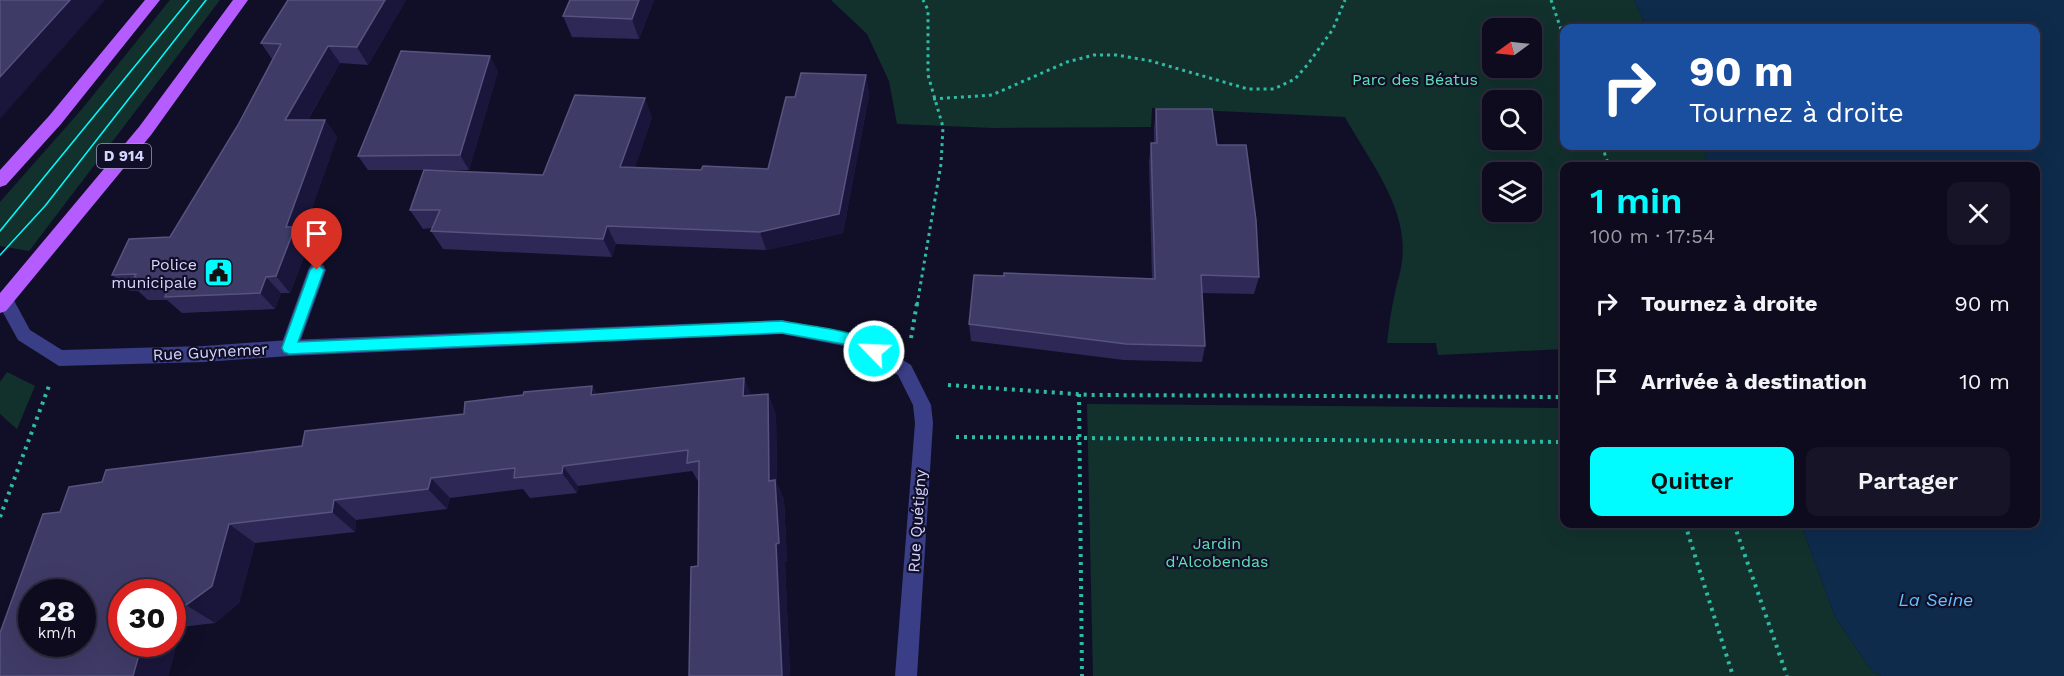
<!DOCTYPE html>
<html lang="fr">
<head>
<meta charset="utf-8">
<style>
  :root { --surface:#0d0b1d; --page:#161426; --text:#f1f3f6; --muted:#9a9ba4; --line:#2d2b3b; --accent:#01fcff }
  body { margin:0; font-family:"Work Sans",sans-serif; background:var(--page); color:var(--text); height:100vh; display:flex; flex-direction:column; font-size:22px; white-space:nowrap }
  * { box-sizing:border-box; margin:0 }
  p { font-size:20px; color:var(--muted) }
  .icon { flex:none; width:33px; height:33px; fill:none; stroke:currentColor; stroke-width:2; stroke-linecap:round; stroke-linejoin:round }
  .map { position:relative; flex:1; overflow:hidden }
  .details { position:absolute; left:1560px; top:162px; width:480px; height:366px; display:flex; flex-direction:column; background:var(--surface); border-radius:12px; box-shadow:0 6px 24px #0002,0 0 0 2px var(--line) }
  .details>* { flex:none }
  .top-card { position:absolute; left:1560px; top:24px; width:480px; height:126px; border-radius:12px; box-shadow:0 6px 24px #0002,0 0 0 2px var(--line); background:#1a4fa0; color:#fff; overflow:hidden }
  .needle { width:39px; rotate:255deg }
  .controls { position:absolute; left:1482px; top:18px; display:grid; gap:12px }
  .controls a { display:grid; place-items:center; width:60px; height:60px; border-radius:12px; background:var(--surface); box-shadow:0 6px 24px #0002,0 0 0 2px var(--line); font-size:30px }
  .speed { position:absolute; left:18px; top:579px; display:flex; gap:12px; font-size:30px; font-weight:700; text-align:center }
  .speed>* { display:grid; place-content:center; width:78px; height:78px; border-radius:50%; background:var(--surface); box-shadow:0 6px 24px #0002,0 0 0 2px var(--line); line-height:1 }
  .speed small { font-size:15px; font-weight:400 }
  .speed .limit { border:9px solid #d22; background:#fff; color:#111 }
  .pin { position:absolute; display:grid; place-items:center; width:51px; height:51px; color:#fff; margin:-62px -26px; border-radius:50% 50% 50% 0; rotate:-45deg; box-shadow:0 0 6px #0007 }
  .pin .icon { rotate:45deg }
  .me { position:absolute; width:66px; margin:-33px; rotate:294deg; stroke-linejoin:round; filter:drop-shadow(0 0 4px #0008) }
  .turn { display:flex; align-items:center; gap:21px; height:126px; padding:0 30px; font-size:27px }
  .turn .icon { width:78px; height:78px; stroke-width:2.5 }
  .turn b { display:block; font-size:42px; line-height:51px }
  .round { display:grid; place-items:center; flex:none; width:63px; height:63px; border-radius:12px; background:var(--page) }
  .summary { display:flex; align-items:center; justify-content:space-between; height:102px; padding:0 30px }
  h1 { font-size:36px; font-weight:600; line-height:45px; color:var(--accent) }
  .primary-button { display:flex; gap:12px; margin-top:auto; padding:12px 30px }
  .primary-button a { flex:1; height:69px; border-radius:12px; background:var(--accent); color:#111; font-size:24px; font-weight:600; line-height:69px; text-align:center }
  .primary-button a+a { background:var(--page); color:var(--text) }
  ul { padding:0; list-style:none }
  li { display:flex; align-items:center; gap:18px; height:78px; padding:0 30px }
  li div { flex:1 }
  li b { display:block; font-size:22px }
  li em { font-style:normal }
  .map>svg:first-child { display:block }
  .green { fill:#12312d; fill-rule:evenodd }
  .water { fill:#0e2b4c }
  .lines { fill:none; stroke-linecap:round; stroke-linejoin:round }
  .path-far1 { stroke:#2ebaa5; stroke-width:3; stroke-dasharray:3 4; stroke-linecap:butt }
  .path { stroke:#2ebaa5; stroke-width:4; stroke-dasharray:3 5; stroke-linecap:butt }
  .lane { fill:#3a3e86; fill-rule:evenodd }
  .street { fill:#3a3e86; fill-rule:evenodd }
  .primary { fill:#b45cff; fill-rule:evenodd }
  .tram { stroke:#01fcff; stroke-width:1.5 }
  .wall { fill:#2d2855; fill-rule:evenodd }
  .shaded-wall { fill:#1a163b }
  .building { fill:#3f3b67; stroke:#57537f; stroke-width:1.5; fill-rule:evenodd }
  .route { fill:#01fcff; stroke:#01a4a6; stroke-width:1.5 }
  .labels { text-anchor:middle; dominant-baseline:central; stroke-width:4.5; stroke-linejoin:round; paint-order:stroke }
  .shield { fill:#110f27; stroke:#9b9abe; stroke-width:1.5 }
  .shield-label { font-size:15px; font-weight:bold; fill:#d6d5ff }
  .park-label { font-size:16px; fill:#5fe1b5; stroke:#110f27 }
  .poi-label { font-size:16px; fill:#d6d5ff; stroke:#110f27; text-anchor:end }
  .street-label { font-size:16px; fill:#d6d5ff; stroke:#110f27 }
  .water-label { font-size:18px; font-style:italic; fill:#63c4ff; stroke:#110f27 }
</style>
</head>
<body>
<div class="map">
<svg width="2064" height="676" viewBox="0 0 2064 676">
  <rect width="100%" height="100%" fill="#110f27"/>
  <g class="green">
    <path d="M 170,0 L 220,0 L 29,251 L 0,246 L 0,202 L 82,109 Z"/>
    <path d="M 831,0 L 1634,0 L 1647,28 L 1564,28 L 1564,146 L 1701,146 L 1709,166 L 1564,166 L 1564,349 L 1438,355 L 1436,343 L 1387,343 C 1389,326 1391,310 1395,293 C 1397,282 1401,272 1402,261 C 1409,208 1369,161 1345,117 L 1152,108 L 1151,127 L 994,128 L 897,124 L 889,81 L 867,34 ZM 1492,28 L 1532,28 L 1532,68 L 1492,68 ZM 1492,100 L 1532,100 L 1532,140 L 1492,140 ZM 1492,172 L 1532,172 L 1532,212 L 1492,212 Z"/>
    <path d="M 7,372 L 35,386 L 17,429 L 0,414 L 0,382 Z"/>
    <path d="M 1087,404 L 1564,408 L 1564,524 L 1801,524 L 1835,617 L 1872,671 L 1882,676 L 1093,676 Z"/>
  </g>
  <path class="water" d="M 1634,0 L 2064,0 L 2064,676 L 1882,676 L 1872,671 L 1835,617 L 1801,524 L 2036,524 L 2036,166 L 1709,166 L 1701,146 L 2036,146 L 2036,28 L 1647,28 Z"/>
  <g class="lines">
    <g class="path-far1">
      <path d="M 1551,0 L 1564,38"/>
      <path d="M 933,99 L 992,95 L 1067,62 L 1094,55 L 1117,55 L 1151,61 L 1248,89 L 1274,89 L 1295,79 L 1308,64 L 1333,29 L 1345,0"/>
      <path d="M 1602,146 L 1609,166"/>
      <path d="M 917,305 L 941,164 L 943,127 L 928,75 L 928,10 L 923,0"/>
    </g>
    <g class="path">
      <path d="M 911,338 L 917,303"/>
      <path d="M 948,385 L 1090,395 L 1564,397"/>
      <path d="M 1079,394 L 1082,676"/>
      <path d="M 956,437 L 1564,442"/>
      <path d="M 0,517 L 49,386"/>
      <path d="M 1685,524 L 1733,676"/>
      <path d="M 1734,524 L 1787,676"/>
    </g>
    <path class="lane" d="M 317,263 L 323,265 L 326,270 L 298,348 L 295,353 L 289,356 L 283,353 L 280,348 L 308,270 L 311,265 Z"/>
    <path class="street" d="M 0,293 L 11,295 L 30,330 L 62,350 L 204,346 L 289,340 L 782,320 L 864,336 L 911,365 L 931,405 L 933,423 L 917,676 L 895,676 L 915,423 L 913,405 L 898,375 L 854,348 L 782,334 L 289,356 L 204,362 L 59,366 L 18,340 L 0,307 Z"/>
    <g class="primary">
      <path d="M 145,0 L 160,0 L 61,124 L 6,185 L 0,187 L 0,170 L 49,116 Z"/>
      <path d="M 233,0 L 248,0 L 151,135 L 6,311 L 0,313 L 0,293 L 139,127 Z"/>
    </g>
    <g class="tram">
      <path d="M 0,231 L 189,0"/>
      <path d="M 0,255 L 45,206 L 206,0"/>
    </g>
  </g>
  <g class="wall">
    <path d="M 406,0 L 368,65 L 340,63 L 308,120 L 325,120 L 337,137 L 302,236 L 309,243 L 290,293 L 281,293 L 275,309 L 182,313 L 167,300 L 148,300 L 138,291 L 130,291 L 112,275 L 170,237 L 238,125 L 272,59 L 261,43 Z"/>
    <path d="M 570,0 L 654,0 L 639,39 L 572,37 L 563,16 Z"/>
    <path d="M 498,71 L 469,170 L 428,170 L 543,175 L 652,117 L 635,167 L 701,170 L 768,169 L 795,97 L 866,75 L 869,95 L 843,233 L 766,250 L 616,244 L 612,257 L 443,249 L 431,231 L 432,228 L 423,229 L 410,210 L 424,170 L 368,170 L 358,156 Z"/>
    <path d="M 1156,109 L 1217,145 L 1259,277 L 1254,294 L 1202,293 L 1205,346 L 1202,362 L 1124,360 L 971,341 L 969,324 L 1152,279 L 1149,162 L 1151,143 L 1154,143 L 1154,128 Z"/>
    <path d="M 744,378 L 751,395 L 768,394 L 776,415 L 777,484 L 784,500 L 787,562 L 785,562 L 790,676 L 689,676 L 698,566 L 699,483 L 692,471 L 578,486 L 577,493 L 530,498 L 523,489 L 450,498 L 447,509 L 356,520 L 355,532 L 255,543 L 239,603 L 215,623 L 181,627 L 168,676 L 0,676 L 60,512 L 102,482 L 302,446 L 464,414 L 592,386 L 597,395 ZM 122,592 L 172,592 L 172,644 Z"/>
  </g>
  <g class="shaded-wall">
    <path d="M 70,0 L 105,0 L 0,119 L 0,77 Z"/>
    <path d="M 385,0 L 406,0 L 368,65 L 357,47 Z"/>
    <path d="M 639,0 L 654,0 L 639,39 L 632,19 Z"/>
    <path d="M 328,46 L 340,63 L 298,137 L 285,120 Z"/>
    <path d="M 490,56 L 498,71 L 469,170 L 460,155 Z"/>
    <path d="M 866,75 L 869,95 L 843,233 L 766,250 L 760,232 Z"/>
    <path d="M 645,98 L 652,117 L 629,185 L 620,167 Z"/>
    <path d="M 325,120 L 337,137 L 302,236 L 309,243 L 290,293 L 276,276 L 286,227 Z"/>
    <path d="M 607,226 L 616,244 L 612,257 L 603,239 Z"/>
    <path d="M 266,277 L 281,293 L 275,309 L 260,293 Z"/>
    <path d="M 744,378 L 753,400 L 743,396 Z"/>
    <path d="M 592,386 L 606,408 L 591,395 Z"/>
    <path d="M 768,394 L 776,415 L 777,484 L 784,500 L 787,562 L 785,562 L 790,676 L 782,676 L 769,481 Z"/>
    <path d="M 563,466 L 578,486 L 577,493 L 562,473 Z"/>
    <path d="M 431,478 L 450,498 L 447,509 L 428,489 Z"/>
    <path d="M 334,500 L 356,520 L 355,532 L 332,512 Z"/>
    <path d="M 229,524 L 255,543 L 239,603 L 215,623 L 186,605 Z"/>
    <path d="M 172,622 L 181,627 L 168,676 L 133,676 L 142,644 L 172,644 Z"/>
  </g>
  <g class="building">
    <path d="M 0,0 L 70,0 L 0,77 Z"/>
    <path d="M 288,0 L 385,0 L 357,47 L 328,46 L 285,120 L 325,120 L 286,227 L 295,227 L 276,276 L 266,277 L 260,293 L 165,297 L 171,283 L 131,284 L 136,274 L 112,275 L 129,239 L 170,237 L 238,125 L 281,44 L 261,43 Z"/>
    <path d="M 570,0 L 639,0 L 632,19 L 563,16 Z"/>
    <path d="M 401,51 L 490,56 L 460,155 L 358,156 Z"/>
    <path d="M 801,73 L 866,75 L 839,214 L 760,232 L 607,226 L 603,239 L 431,231 L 440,210 L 410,210 L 424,170 L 543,175 L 575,95 L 645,98 L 620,167 L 701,170 L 703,166 L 768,169 L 786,97 L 795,97 Z"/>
    <path d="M 1156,109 L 1212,109 L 1217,145 L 1246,145 L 1256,220 L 1259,277 L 1201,275 L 1205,346 L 1126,344 L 969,324 L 974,275 L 1004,276 L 1004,273 L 1155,279 L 1151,143 L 1157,143 Z"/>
    <path d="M 744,378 L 743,396 L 768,394 L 769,481 L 775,480 L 779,543 L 776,544 L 782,676 L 689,676 L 691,567 L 698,566 L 699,461 L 687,463 L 688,450 L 563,466 L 562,473 L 514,478 L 515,468 L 431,478 L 428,489 L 334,500 L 332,512 L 229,524 L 212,586 L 186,605 L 172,607 L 172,592 L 122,592 L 122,644 L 142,644 L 133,676 L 0,676 L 0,633 L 43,514 L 60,512 L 69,487 L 102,482 L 106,470 L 302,446 L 305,431 L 464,414 L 465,402 L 523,395 L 524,392 L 592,386 L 591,395 ZM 32,592 L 82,592 L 82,644 L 32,644 Z"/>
  </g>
  <path class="route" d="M 317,264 L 324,270 L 298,342 L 782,321 C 805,326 870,330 880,351 L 878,355 L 874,357 L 855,346 L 782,333 L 289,354 L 284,352 L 282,348 L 310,270 Z"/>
  <defs>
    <symbol id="civic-square" viewBox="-11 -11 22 22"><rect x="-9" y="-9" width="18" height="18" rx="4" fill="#01fcff" stroke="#110f27"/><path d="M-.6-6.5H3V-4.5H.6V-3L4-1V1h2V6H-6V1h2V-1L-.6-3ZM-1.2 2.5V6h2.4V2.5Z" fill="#111"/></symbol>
  </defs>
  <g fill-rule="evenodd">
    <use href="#civic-square" x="202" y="256" width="33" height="33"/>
  </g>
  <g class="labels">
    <rect class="shield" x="97" y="144" width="54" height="24" rx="4.5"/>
    <g class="shield-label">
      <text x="124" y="156">D 914</text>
    </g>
    <g class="park-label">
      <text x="1415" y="79">Parc des Béatus</text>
      <text x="1217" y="543">Jardin<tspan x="1217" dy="18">d'Alcobendas</tspan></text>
    </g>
    <g class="poi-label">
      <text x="197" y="264">Police<tspan x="197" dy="18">municipale</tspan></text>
    </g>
    <g class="street-label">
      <text transform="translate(210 352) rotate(-3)">Rue Guynemer</text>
      <text transform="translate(917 521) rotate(-86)">Rue Quétigny</text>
    </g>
    <g class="water-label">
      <text x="1936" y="599">La Seine</text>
    </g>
  </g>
</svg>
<div class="controls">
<a><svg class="needle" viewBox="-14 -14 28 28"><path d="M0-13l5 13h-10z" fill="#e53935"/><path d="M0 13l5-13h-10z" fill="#9a9ba4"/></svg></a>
<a><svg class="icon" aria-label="search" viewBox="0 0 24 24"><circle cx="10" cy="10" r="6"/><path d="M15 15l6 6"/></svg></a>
<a><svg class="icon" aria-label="layers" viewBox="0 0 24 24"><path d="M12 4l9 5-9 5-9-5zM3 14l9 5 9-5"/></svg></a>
</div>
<div class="speed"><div>28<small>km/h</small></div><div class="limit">30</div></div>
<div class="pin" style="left:317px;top:270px;background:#d93025"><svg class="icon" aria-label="arrive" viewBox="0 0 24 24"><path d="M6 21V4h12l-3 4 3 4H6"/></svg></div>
<svg class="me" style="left:874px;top:351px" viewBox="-20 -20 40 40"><circle r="17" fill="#01fcff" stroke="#fff" stroke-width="3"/><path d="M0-11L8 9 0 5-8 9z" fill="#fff"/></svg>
<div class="top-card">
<div class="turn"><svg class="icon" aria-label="right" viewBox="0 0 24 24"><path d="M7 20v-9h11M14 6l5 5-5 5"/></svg><div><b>90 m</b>Tournez à droite</div></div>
</div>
<section class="details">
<div class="summary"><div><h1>1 min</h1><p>100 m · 17:54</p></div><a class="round"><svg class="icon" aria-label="close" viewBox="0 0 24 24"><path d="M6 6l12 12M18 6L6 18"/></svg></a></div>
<ul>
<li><svg class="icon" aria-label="right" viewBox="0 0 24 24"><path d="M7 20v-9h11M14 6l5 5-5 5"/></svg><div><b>Tournez à droite</b></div><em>90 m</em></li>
<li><svg class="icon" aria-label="arrive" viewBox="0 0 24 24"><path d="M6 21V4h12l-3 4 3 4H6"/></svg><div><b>Arrivée à destination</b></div><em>10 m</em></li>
</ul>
<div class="primary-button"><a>Quitter</a><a>Partager</a></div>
</section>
</div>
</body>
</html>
